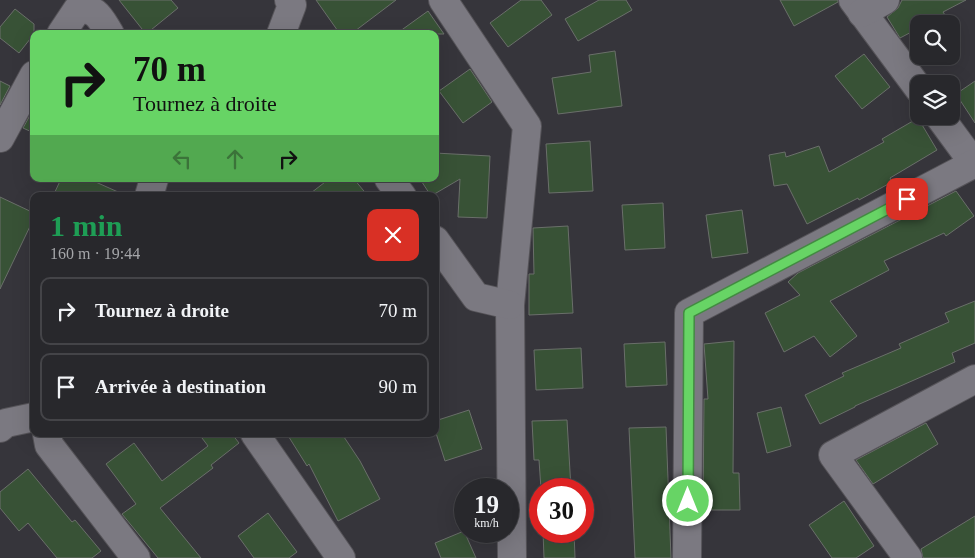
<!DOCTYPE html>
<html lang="fr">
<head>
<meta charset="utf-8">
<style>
  :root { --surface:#28282c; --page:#343438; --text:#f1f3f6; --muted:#a5a6a9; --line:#444448 }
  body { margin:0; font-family:Georgia,serif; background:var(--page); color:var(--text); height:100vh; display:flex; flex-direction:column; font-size:19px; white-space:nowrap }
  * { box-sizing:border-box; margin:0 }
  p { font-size:16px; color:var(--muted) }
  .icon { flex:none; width:28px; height:28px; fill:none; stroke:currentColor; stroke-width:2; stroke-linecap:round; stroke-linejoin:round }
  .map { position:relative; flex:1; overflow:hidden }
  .side { position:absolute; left:30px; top:192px; width:409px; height:245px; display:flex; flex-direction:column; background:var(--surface); border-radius:10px; box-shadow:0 5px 20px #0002,0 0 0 1px var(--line) }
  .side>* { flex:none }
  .top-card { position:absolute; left:30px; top:30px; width:409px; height:152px; border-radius:10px; box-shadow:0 5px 20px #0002,0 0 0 1px var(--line); background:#67d465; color:#111; overflow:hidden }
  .tools { position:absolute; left:910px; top:15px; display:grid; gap:10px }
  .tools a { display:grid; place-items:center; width:50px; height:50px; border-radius:10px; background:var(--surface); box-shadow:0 5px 20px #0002,0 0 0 1px var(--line); font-size:25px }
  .speed { position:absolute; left:454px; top:478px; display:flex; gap:10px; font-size:25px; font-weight:700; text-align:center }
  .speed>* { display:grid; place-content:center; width:65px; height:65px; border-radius:50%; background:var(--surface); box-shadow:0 5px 20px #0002,0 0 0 1px var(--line); line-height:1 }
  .speed small { font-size:12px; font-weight:400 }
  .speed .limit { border:8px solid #d22; background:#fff; color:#111 }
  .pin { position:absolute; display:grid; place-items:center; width:42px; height:42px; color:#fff; margin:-21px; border-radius:10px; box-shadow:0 2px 8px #0006 }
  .me { position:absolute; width:55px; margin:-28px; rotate:0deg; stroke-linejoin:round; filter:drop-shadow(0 0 4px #0008) }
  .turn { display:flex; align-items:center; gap:18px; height:105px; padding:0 20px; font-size:22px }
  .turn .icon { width:65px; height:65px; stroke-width:2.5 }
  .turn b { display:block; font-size:35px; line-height:42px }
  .lanes { display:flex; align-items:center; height:48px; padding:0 20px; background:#0003; justify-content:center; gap:25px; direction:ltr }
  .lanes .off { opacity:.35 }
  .round { display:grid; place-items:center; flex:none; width:52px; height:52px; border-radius:10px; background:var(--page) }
  .headline { display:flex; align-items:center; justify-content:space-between; height:85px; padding:0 20px }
  h1 { font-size:30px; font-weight:600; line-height:38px; color:#1e9e55 }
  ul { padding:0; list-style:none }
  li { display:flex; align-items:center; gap:15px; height:68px; margin:0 10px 8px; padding:0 10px; border:2px solid var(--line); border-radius:10px }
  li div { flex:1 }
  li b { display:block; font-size:19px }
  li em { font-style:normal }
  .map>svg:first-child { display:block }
  .building { fill:#385236; stroke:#6a6f6a }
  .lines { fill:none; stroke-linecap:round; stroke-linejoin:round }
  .minor-casing { stroke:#565459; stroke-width:30 }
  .minor { stroke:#7b7981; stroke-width:28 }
  .route-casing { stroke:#438a42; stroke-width:12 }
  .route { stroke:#67d465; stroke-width:9 }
</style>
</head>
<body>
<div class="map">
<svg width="975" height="558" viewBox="0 0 975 558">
  <rect width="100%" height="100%" fill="#36353b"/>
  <g class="building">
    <path d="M 119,0 L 171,0 L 178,8 L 146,34 Z"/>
    <path d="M 316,0 L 396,0 L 351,34 L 340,34 Z"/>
    <path d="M 521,0 L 541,0 L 552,15 L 508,47 L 490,23 Z"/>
    <path d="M 599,0 L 626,0 L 632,10 L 578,41 L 565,19 Z"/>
    <path d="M 780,0 L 838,0 L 838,2 L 794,26 Z"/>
    <path d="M 966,0 L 943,12 L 945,15 L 928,24 L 919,24 L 919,28 L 900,38 L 887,17 L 898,8 L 902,0 Z"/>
    <path d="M 15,9 L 34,24 L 34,34 L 19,53 L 0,38 L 0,27 Z"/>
    <path d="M 428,11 L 444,34 L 396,34 Z"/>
    <path d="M 615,51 L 622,106 L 558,114 L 552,78 L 591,72 L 589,55 Z"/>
    <path d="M 864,54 L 890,87 L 862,109 L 835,76 Z"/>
    <path d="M 470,69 L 492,102 L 463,123 L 439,91 Z"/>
    <path d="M 0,81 L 10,86 L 0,105 Z"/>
    <path d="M 975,81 L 975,123 L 956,94 Z"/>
    <path d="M 34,108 L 34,133 L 23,128 Z"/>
    <path d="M 918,118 L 937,150 L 890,178 L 892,182 L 859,200 L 858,198 L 807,224 L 787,184 L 774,186 L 769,155 L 785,152 L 786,157 L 819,146 L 829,172 L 884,142 L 882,139 Z"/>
    <path d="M 590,141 L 593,191 L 549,193 L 546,144 Z"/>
    <path d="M 435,153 L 490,156 L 487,218 L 458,217 L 460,179 L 431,196 L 420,179 L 435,179 Z"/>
    <path d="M 61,179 L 89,179 L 127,196 L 53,196 Z"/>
    <path d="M 329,179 L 354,179 L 368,196 L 307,196 Z"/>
    <path d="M 956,191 L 974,216 L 946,236 L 944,233 L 884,261 L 889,270 L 830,301 L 857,336 L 830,357 L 814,336 L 784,352 L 765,313 L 800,295 L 788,282 L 798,273 Z"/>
    <path d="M 0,197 L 34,213 L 34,218 L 0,289 Z"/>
    <path d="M 663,203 L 665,248 L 625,250 L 622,205 Z"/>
    <path d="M 742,210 L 748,253 L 712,258 L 706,215 Z"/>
    <path d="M 568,226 L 573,313 L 529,315 L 529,274 L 534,274 L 533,228 Z"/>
    <path d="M 975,301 L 975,343 L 952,353 L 955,362 L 855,406 L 855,407 L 820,424 L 805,395 L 844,376 L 842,373 L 901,348 L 899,344 L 949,322 L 945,313 Z"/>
    <path d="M 734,341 L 733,473 L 739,473 L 740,510 L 703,510 L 704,399 L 708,399 L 704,344 Z"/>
    <path d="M 665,342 L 667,385 L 626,387 L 624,344 Z"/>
    <path d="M 581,348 L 583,388 L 536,390 L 534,350 Z"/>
    <path d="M 781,407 L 791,446 L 767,453 L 757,413 Z"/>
    <path d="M 469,410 L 482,449 L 445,461 L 435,430 L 435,421 Z"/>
    <path d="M 567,420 L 571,489 L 541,489 L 539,460 L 534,460 L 532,421 Z"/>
    <path d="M 926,423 L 938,444 L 873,484 L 856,460 Z"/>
    <path d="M 666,427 L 671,558 L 635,558 L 629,428 Z"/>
    <path d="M 199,434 L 232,434 L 239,443 L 211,465 L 213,468 L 160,508 L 201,558 L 158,558 L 122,514 L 136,504 L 106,464 L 134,443 L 162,481 L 208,446 Z"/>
    <path d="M 287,434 L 342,434 L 360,461 L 380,499 L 338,521 L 309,464 L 307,466 Z"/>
    <path d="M 28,469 L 72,522 L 75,520 L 101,551 L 92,558 L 57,558 L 28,523 L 19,531 L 0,508 L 0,492 Z"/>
    <path d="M 844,501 L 874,546 L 856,558 L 832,558 L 809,525 Z"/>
    <path d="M 268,513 L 297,552 L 289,558 L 254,558 L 238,536 Z"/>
    <path d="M 975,516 L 975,558 L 923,558 L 921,549 Z"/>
    <path d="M 464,531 L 476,558 L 441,558 L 435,543 Z"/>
    <path d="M 543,531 L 574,531 L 575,558 L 544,558 Z"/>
  </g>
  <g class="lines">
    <defs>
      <g id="minor">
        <path d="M 443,0 L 527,126 L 510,305 L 512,558"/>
        <path d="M 853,0 L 919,89"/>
        <path d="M 862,13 L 885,0"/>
        <path d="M 61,34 L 77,10 C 97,7 100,18 110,34"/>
        <path d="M 281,34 L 292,5 L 289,0"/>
        <path d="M 939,116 L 975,165"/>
        <path d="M 0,138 L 34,75"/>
        <path d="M 389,179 L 402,196"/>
        <path d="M 149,196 L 154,179"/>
        <path d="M 435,240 L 476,297 L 510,305"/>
        <path d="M 0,428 L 6,423 L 34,417"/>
        <path d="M 47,434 L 49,445 L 136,558"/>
        <path d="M 255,434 L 341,558"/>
        <path d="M 687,558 L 689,313 L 975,163"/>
        <path d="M 908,558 L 833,455 L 975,379"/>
      </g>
    </defs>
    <use href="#minor" class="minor-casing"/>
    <use href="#minor" class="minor"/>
  </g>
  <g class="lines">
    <defs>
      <path id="route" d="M 688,501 L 689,313 L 907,199"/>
    </defs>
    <use href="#route" class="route-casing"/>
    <use href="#route" class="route"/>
  </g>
</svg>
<div class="tools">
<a><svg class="icon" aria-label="search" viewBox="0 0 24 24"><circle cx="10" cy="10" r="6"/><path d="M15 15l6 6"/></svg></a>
<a><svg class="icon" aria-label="layers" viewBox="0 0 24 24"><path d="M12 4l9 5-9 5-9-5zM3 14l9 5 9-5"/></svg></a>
</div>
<div class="speed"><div>19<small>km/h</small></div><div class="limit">30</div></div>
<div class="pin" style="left:907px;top:199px;background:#d93025"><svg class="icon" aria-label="arrive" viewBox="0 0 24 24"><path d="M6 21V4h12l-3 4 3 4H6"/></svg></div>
<svg class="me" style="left:688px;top:501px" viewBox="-20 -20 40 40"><circle r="17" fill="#67d465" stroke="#fff" stroke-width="3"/><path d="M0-11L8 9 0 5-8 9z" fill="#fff"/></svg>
<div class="top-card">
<div class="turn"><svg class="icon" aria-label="right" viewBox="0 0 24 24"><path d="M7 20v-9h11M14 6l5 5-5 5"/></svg><div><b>70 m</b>Tournez à droite</div></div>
<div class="lanes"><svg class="icon off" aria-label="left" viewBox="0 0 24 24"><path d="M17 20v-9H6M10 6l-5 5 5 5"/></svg><svg class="icon off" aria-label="ahead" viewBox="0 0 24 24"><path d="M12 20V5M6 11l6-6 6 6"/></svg><svg class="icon" aria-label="right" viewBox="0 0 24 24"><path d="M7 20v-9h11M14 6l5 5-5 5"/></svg></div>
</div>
<section class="side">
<div class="headline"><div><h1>1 min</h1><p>160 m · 19:44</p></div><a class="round" style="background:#d93025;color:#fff"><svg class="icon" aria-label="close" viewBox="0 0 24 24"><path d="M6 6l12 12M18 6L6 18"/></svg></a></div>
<ul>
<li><svg class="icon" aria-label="right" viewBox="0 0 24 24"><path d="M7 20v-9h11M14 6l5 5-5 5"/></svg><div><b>Tournez à droite</b></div><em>70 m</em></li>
<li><svg class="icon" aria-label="arrive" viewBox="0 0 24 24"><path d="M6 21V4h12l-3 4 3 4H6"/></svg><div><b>Arrivée à destination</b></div><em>90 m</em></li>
</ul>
</section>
</div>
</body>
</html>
